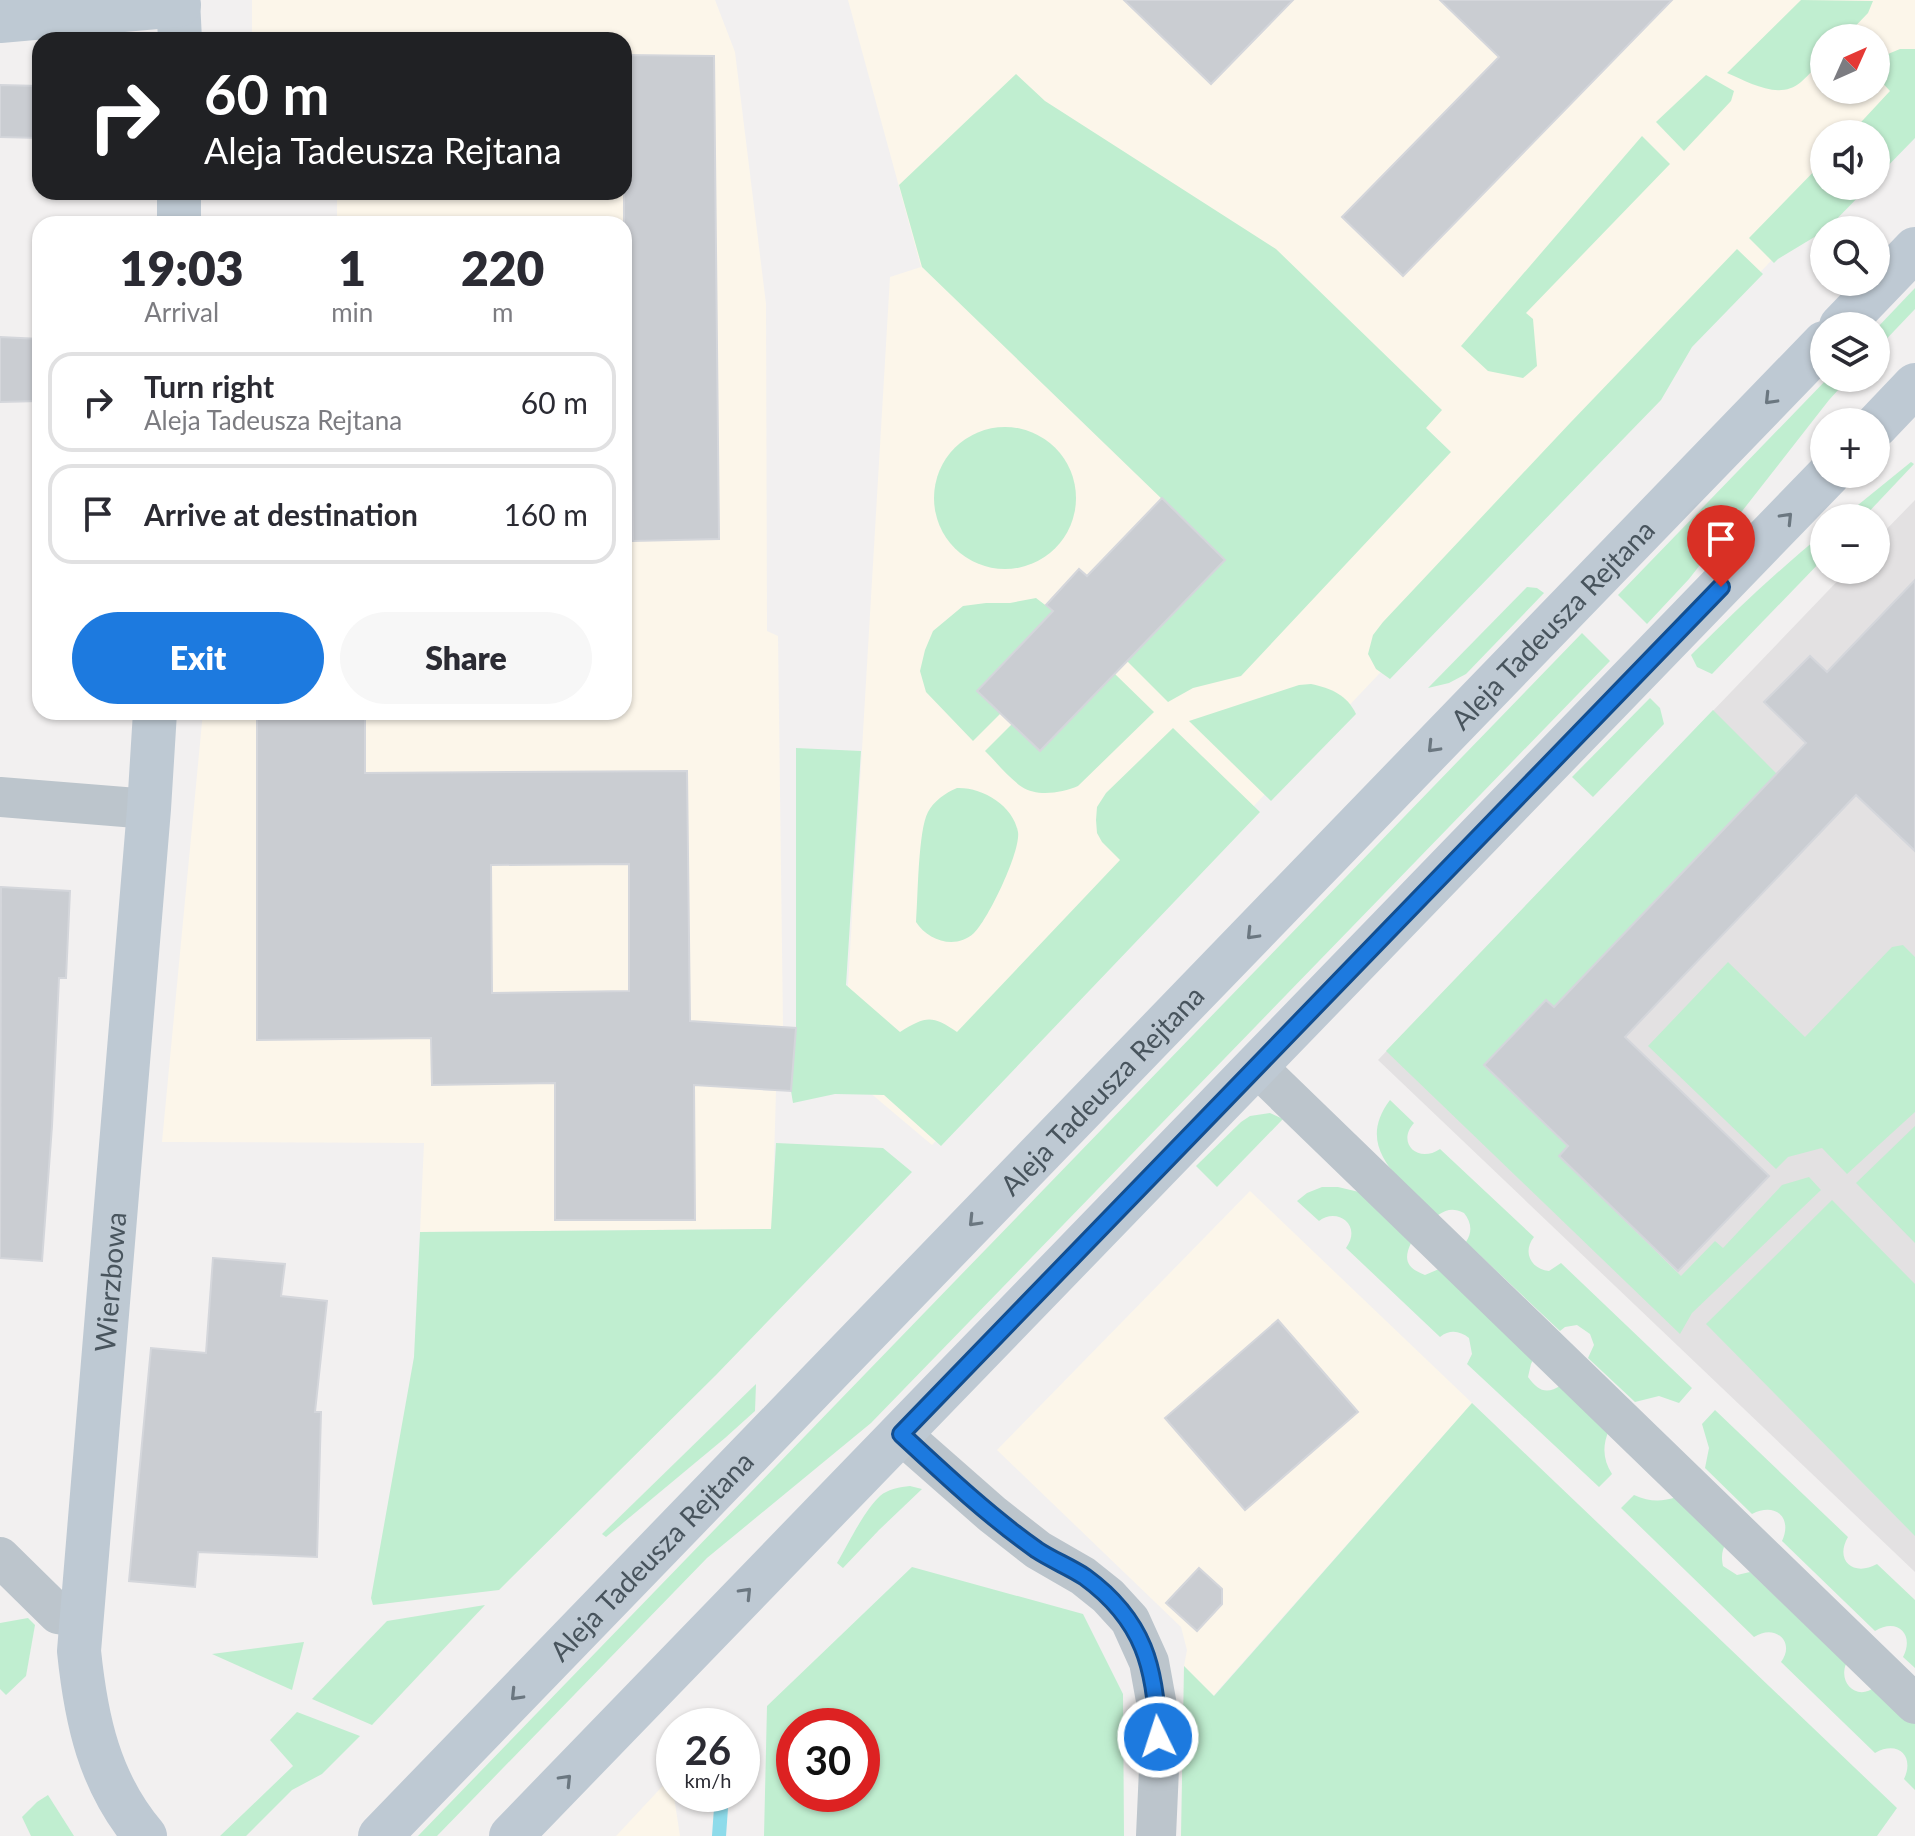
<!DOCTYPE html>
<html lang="en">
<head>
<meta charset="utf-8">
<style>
  :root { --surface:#fff; --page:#f7f7f7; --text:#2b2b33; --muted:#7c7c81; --line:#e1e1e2; --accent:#1d7adf }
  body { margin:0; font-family:Lato,sans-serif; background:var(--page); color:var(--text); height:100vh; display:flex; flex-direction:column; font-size:30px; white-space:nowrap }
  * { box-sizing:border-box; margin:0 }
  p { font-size:26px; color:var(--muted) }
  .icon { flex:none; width:44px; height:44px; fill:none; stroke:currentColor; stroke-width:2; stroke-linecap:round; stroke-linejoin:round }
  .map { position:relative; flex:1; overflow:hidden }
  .drawer { position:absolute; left:32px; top:216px; width:600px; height:504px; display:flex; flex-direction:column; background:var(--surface); border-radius:24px; box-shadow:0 2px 6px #0004 }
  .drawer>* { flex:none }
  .guide { position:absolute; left:32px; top:32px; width:600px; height:168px; border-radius:24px; box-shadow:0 2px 6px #0004; background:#202124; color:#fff; overflow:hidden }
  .needle { width:52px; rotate:45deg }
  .buttons { position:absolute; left:1810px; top:24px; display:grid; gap:16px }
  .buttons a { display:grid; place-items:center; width:80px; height:80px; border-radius:50%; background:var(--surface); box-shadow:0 2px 6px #0004; font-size:40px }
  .speed { position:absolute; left:656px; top:1708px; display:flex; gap:16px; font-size:40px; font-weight:700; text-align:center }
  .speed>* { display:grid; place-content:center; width:104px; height:104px; border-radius:50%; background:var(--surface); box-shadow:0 2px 6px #0004; line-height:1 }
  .speed small { font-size:20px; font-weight:400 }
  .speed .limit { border:12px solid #d22; background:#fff; color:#111 }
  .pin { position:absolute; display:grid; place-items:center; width:68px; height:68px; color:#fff; margin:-82px -34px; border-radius:50% 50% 50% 0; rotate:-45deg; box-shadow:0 0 8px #0007 }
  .pin .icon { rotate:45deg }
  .me { position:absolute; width:88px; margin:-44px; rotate:356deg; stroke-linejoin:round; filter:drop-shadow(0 0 6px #0008) }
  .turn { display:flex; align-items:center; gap:28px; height:168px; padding:0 40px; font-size:36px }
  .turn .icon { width:104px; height:104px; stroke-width:2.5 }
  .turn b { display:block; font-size:56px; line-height:68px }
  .eta { display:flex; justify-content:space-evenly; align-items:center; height:136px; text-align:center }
  .eta b { font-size:48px; font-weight:800; line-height:56px }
  .button { display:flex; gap:16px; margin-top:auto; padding:16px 40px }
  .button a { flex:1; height:92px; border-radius:48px; background:var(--accent); color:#fff; font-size:32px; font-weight:800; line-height:92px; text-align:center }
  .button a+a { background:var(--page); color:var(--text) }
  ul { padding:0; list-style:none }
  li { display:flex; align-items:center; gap:24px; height:100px; margin:0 16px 12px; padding:0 24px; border:4px solid var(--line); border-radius:24px }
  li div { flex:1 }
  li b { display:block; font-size:30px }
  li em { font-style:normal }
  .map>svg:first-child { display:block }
  .commercial { fill:#fcf6ea; fill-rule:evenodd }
  .education { fill:#e3e1e2 }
  .green { fill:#c0eed0; fill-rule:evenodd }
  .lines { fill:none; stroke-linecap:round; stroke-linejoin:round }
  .stream { stroke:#8edbea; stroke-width:14 }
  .building { fill:#cacdd2; stroke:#d4d6db; stroke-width:2; fill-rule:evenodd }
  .street { stroke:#bcc5cc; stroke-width:40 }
  .secondary { stroke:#bec9d3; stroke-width:44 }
  .oneway { stroke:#6b7780 }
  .route-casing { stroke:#134f91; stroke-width:20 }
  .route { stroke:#1d7adf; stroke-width:14 }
  .labels { text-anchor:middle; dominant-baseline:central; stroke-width:8; stroke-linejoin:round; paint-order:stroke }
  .street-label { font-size:28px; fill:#48545d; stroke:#fff }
</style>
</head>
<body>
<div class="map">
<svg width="1915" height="1836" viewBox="0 0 1915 1836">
  <rect width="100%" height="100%" fill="#f2f0f0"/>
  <g class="commercial">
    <path d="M 252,0 L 715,0 L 735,52 L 766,304 L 767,631 L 778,636 L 783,1026 L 743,1024 L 738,1089 L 776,1091 L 772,1229 L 420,1232 L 424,1143 L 162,1142 L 203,712 L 624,712 L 624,224 L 337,224 L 337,192 L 624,192 L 624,40 L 252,40 Z"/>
    <path d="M 848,0 L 1915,0 L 1915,109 L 1876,134 L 1824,134 L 1824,186 L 1842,186 L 932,1145 L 843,1070 L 890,277 L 921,267 ZM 1824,38 L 1876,38 L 1876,90 L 1824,90 Z"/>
    <path d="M 1250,1191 L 1472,1403 L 1213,1696 L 1184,1666 L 1187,1650 L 1181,1627 L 997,1450 Z"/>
    <path d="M 671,1777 L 680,1836 L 616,1836 Z"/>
  </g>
  <path class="education" d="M 1915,500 L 1915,1572 L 1378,1060 L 1848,570 L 1876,570 L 1876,540 Z"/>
  <g class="green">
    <path d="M 1801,0 L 1873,1 L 1868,13 L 1844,38 L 1824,38 L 1824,59 C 1816,66 1809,75 1801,82 C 1779,101 1749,82 1727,73 Z"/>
    <path d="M 1900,49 L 1915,49 L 1915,138 L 1876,178 L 1876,134 L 1850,134 L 1890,91 L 1876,76 L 1876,59 Z"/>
    <path d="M 1016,74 L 1045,101 L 1276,249 L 1442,410 L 1426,428 L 1451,452 L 1241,676 L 1193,688 L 1168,702 L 1127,661 L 1225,560 L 922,267 L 899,185 Z"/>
    <path d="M 1706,75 L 1734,91 L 1731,101 L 1684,151 L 1656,122 Z"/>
    <path d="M 1642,136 L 1670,164 L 1526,313 L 1533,319 L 1537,366 L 1523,378 L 1488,371 L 1461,346 Z"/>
    <path d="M 1824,161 L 1824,186 L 1869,186 L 1826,230 L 1778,259 L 1774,263 L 1749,238 Z"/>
    <path d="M 1737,249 L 1763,274 L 1692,347 L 1661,400 L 1390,679 L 1376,669 L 1368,654 L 1373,635 L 1383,622 L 1571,422 Z"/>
    <path d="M 1915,288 L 1915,309 L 1876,350 L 1876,329 Z"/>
    <path d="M 1828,378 L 1849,378 L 1829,400 L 1689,579 L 1647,624 L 1618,595 Z"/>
    <circle cx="1005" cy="498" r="71"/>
    <path d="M 1911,462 L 1914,464 L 1863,518 L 1842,518 Z"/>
    <path d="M 1824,533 L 1824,558 L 1712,674 L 1697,667 L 1691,655 C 1734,612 1777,571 1824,533 Z"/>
    <path d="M 1527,587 L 1537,588 L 1544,593 L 1466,674 L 1449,683 L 1428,688 Z"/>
    <path d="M 1036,598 L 1053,611 L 1001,713 L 973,741 L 926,692 L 920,671 L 925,650 L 933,631 L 963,606 L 986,603 L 1010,603 Z"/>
    <path d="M 1582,633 L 1610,661 L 871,1423 L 707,1558 L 437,1836 L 418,1836 Z"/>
    <path d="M 1115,674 L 1154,712 L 1078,786 C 1062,793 1037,797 1022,787 C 1009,778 997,763 985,751 L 1012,724 L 1040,751 Z"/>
    <path d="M 1311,684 C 1331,688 1347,695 1356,714 L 1271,801 L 1189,721 L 1299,685 Z"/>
    <path d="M 1650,698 L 1660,708 L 1664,724 L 1593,797 L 1572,777 Z"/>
    <path d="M 1713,710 L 1777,774 L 1554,1007 L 1545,1000 L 1485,1065 L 1576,1137 L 1559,1156 L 1681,1276 L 1715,1241 L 1723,1248 L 1782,1185 L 1809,1177 L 1821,1190 L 1692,1313 L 1680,1334 L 1386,1051 Z"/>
    <path d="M 1173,728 L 1260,812 L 941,1146 L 884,1095 L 835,1094 L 793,1103 L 791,1091 L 796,1028 L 796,748 L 861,751 L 846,985 L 900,1032 C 926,1016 932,1015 957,1032 L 1120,860 L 1102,842 L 1097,833 L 1096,820 L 1097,807 L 1106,793 Z"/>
    <path d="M 957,788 C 982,787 1013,805 1018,832 C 1021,851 988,920 974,933 C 956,950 928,941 916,922 C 918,898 918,830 928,812 C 934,801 945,793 957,788 Z"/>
    <path d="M 1903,945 L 1915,957 L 1915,1112 L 1847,1174 L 1822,1148 L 1788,1157 L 1776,1169 L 1648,1046 L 1728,962 L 1805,1037 L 1892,947 Z"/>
    <path d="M 1390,1100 L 1414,1123 C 1396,1143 1418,1164 1440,1149 L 1534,1237 C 1522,1252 1531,1269 1549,1271 L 1561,1263 L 1692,1388 L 1679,1403 L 1659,1396 L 1635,1402 L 1588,1358 L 1594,1345 L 1590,1334 L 1577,1325 L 1565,1327 L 1560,1331 L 1466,1242 C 1473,1231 1471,1222 1464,1213 C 1453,1208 1448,1209 1438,1215 C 1405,1183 1352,1150 1390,1100 Z"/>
    <path d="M 1270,1113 L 1283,1119 L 1217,1187 L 1196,1166 L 1241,1122 L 1250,1116 Z"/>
    <path d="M 1915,1126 L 1915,1243 L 1856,1183 Z"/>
    <path d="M 776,1143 L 883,1148 L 912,1172 L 716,1375 L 499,1590 L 373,1605 L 371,1598 L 414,1357 L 420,1232 L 771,1229 Z"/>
    <path d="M 1322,1187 L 1338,1187 L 1359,1192 L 1411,1243 C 1403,1260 1407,1268 1425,1275 L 1439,1269 L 1533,1360 L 1531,1364 L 1528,1377 C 1538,1391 1547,1395 1561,1385 L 1609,1430 C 1602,1446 1603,1460 1612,1474 L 1599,1487 L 1467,1364 L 1472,1354 L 1469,1338 C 1460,1331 1450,1329 1440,1337 L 1346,1248 C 1363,1224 1336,1207 1319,1221 L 1297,1201 L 1307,1193 Z"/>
    <path d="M 1832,1200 L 1915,1284 L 1915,1536 L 1706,1324 Z"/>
    <path d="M 756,1384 L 755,1411 L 725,1438 L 606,1537 L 602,1534 Z"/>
    <path d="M 1472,1403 L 1897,1808 L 1877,1836 L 1181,1836 L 1184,1666 L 1214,1696 Z"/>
    <path d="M 1715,1410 L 1848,1537 C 1834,1561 1854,1577 1877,1564 L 1915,1600 L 1915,1668 L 1903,1657 C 1915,1634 1897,1617 1875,1631 L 1782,1541 C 1793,1517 1775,1502 1752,1514 L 1705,1468 L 1709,1448 L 1702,1424 Z"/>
    <path d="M 910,1486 L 922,1489 L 879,1530 L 843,1568 L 837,1563 C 849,1543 863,1512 880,1496 C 888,1489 900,1487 910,1486 Z"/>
    <path d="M 1634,1495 C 1650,1502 1661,1502 1677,1497 L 1726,1542 C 1722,1551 1721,1556 1723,1566 L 1737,1575 L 1750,1572 L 1846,1664 C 1838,1684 1858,1702 1876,1686 L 1915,1724 L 1915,1790 L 1904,1779 C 1915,1756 1898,1740 1875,1753 L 1781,1662 C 1796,1642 1775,1623 1754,1637 L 1621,1508 Z"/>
    <path d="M 912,1567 L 1083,1614 L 1123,1694 L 1124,1836 L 764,1836 L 767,1706 ZM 794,1726 L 862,1726 L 862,1794 L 794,1794 Z"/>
    <path d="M 485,1605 L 372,1725 L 312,1699 L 387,1621 Z"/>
    <path d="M 28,1618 L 35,1625 L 26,1676 L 6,1695 L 0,1689 L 0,1623 Z"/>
    <path d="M 304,1642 L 292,1690 L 212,1654 Z"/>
    <path d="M 297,1712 L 360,1736 L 322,1774 L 292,1790 L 246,1836 L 220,1836 L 293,1766 L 270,1740 Z"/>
    <path d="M 48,1795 L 74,1836 L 31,1836 L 22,1817 L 37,1802 Z"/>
  </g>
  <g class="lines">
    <path class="stream" d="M 719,1836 L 722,1794"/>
  </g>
  <g class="building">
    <path d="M 1124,0 L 1293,0 L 1211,84 Z"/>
    <path d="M 1440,0 L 1672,0 L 1403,276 L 1342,217 L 1499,57 Z"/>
    <path d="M 624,55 L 714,56 L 719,539 L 633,541 L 631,411 L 624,411 Z"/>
    <path d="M 0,85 L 40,86 L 40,138 L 0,137 Z"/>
    <path d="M 0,337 L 40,339 L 40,401 L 0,402 Z"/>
    <path d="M 1162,498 L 1225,560 L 1040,751 L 977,691 L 1053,611 L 1046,605 L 1079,569 L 1087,576 Z"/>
    <path d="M 1915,580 L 1915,851 L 1856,795 L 1625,1037 L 1769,1176 L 1678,1271 L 1559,1156 L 1568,1146 L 1484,1065 L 1546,1000 L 1554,1007 L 1806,743 L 1764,702 L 1810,656 L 1827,672 Z"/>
    <path d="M 257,712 L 365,712 L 365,773 L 687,771 L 690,1021 L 796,1028 L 791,1091 L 694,1085 L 695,1220 L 555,1220 L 555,1083 L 432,1085 L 431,1038 L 257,1040 ZM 629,864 L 629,991 L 492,993 L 491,865 Z"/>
    <path d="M 1,887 L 70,891 L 66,978 L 59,978 L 52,1126 L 42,1261 L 0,1258 Z"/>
    <path d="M 213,1258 L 285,1264 L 281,1296 L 327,1301 L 315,1412 L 321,1412 L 317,1557 L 198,1552 L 195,1587 L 129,1581 L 151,1348 L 206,1353 Z"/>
    <path d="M 1278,1320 L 1358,1412 L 1245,1510 L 1165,1418 Z"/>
    <path d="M 1199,1568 L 1222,1589 L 1222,1604 L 1197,1631 L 1166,1603 Z"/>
  </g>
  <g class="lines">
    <g class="street">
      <path d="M 0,797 L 149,809"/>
      <path d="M 1256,1066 L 1915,1704"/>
      <path d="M 901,1434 L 992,1514 L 1038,1550 L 1083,1576 L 1108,1596 L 1130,1620 L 1149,1662 L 1157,1706 L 1159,1769 L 1156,1836"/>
      <path d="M 0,1557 L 58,1614 L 81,1618"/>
    </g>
    <g class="secondary">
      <path d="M 178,0 L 180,40"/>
      <path d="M 0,21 L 179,5"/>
      <path d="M 179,224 L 179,192"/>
      <path d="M 1841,326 L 1915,249"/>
      <path d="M 1876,426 L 1915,385"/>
      <path id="s1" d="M 145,1836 C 99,1782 86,1719 79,1651 L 149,809 L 155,712"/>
      <path id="s2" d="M 380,1836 L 1824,343"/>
      <path d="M 511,1836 L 1829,474"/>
    </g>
  </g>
  <defs><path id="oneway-chevron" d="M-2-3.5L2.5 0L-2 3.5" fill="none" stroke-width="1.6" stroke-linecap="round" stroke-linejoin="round" transform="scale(2)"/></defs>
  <g class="oneway">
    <use href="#oneway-chevron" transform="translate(1770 399) rotate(134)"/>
    <use href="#oneway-chevron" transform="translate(1787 518) rotate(-46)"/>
    <use href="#oneway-chevron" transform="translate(1433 747) rotate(134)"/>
    <use href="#oneway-chevron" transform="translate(1252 934) rotate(134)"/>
    <use href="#oneway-chevron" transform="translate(974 1221) rotate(134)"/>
    <use href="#oneway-chevron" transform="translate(746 1593) rotate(-46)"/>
    <use href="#oneway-chevron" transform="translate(516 1695) rotate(134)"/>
    <use href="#oneway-chevron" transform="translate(566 1780) rotate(-46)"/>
  </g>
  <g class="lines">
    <defs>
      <path id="route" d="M 1158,1737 C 1156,1668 1144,1620 1085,1577 C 1070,1567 1052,1560 1037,1550 C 990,1517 943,1473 901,1434 L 1721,587"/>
    </defs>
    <use href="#route" class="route-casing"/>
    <use href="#route" class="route"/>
  </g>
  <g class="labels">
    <g class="street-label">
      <text stroke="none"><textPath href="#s2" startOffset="1686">Aleja Tadeusza Rejtana</textPath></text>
      <text stroke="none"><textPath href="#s2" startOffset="1038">Aleja Tadeusza Rejtana</textPath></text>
      <text stroke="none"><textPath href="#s1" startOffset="570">Wierzbowa</textPath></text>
      <text stroke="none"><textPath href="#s2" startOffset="390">Aleja Tadeusza Rejtana</textPath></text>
    </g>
  </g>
</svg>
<div class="buttons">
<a><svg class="needle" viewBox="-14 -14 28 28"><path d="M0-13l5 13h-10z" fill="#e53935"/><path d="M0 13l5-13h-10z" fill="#7c7c81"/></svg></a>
<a><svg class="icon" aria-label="sound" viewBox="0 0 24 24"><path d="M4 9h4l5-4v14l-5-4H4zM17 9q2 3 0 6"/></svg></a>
<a><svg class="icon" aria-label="search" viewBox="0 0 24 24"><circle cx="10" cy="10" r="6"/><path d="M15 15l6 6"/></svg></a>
<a><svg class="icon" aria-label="layers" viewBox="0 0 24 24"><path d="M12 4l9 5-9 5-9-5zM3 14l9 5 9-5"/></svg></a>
<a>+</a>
<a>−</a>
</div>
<div class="speed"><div>26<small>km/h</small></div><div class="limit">30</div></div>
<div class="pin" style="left:1721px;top:587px;background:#d93025"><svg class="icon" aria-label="arrive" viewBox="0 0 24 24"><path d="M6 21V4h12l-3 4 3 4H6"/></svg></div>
<svg class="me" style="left:1158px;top:1737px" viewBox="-20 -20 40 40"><circle r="17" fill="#1d7adf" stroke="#fff" stroke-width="3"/><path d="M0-11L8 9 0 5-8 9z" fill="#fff"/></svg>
<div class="guide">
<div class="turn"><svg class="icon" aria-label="right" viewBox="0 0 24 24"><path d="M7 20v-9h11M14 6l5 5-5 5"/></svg><div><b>60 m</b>Aleja Tadeusza Rejtana</div></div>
</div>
<section class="drawer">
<div class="eta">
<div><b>19:03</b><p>Arrival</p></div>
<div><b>1</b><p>min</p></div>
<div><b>220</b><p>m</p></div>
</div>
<ul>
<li><svg class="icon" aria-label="right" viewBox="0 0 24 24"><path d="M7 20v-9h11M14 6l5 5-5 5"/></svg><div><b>Turn right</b><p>Aleja Tadeusza Rejtana</p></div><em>60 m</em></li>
<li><svg class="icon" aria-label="arrive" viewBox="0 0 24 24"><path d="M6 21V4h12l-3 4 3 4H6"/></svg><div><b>Arrive at destination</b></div><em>160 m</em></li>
</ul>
<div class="button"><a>Exit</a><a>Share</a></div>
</section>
</div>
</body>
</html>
